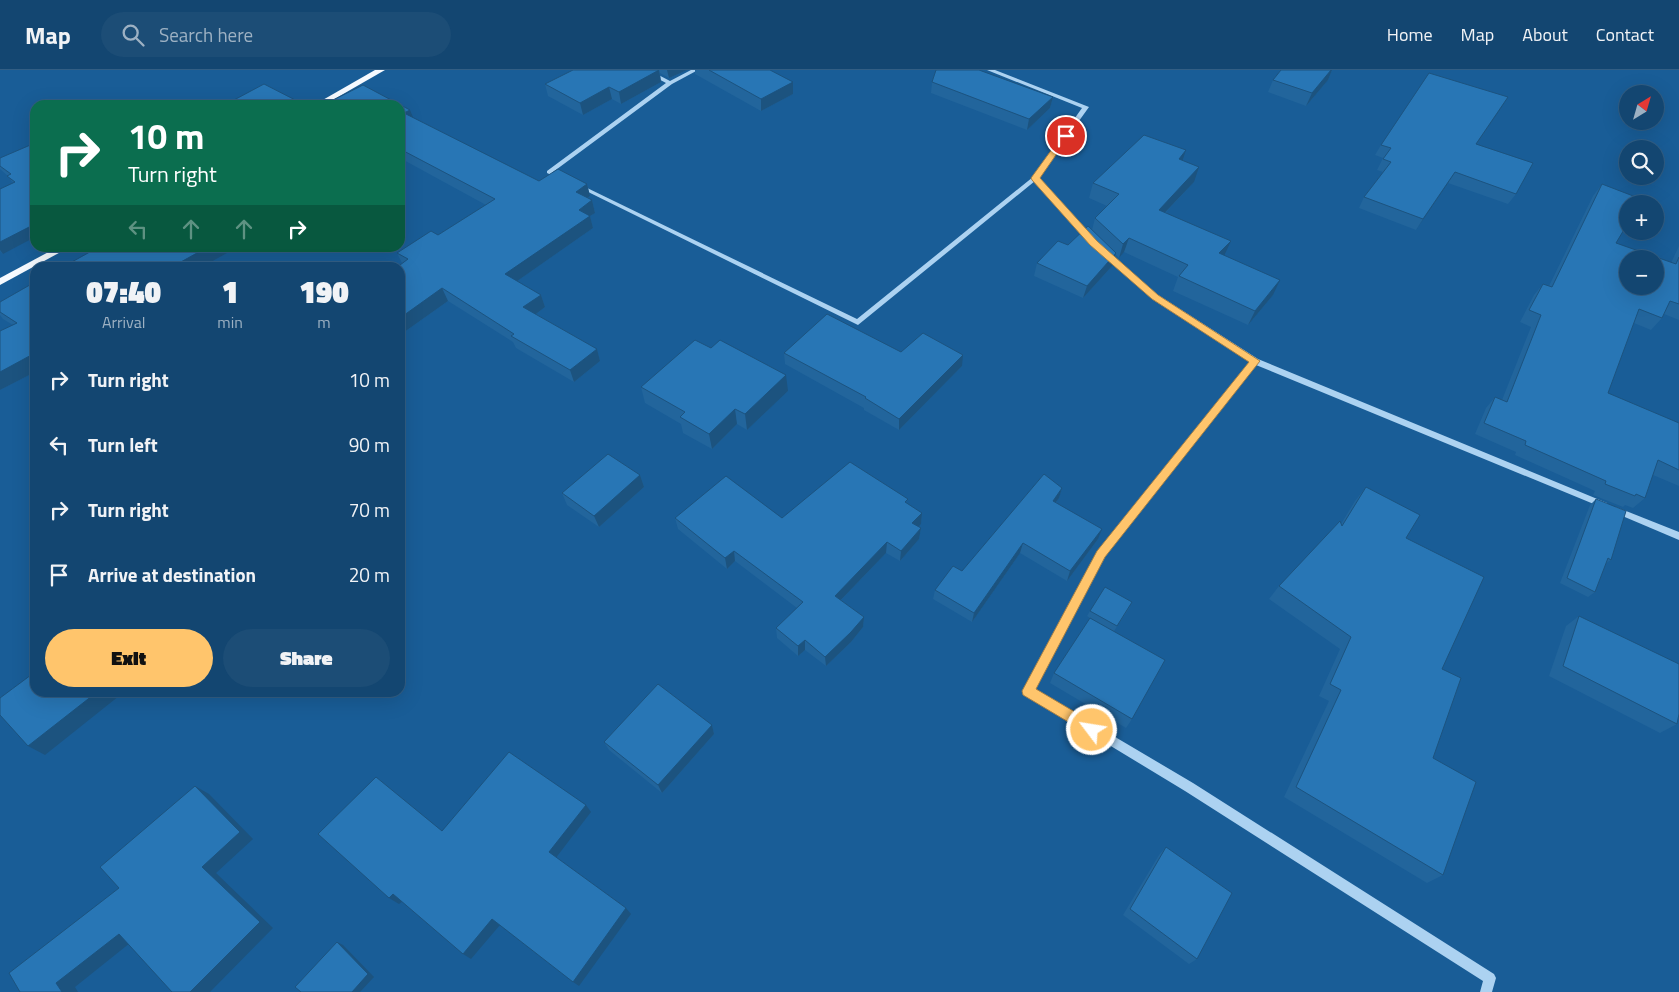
<!DOCTYPE html>
<html lang="en">
<head>
<meta charset="utf-8">
<style>
  :root { --surface:#134671; --page:#1c4d76; --text:#f1f3f6; --muted:#9db1c3; --line:#325e84; --accent:#ffc56c }
  body { margin:0; font-family:"Titillium Web",sans-serif; background:var(--page); color:var(--text); height:100vh; display:flex; flex-direction:column; font-size:19px; white-space:nowrap }
  * { box-sizing:border-box; margin:0 }
  p { font-size:16px; color:var(--muted) }
  .icon { flex:none; width:28px; height:28px; fill:none; stroke:currentColor; stroke-width:2; stroke-linecap:round; stroke-linejoin:round }
  .map { position:relative; flex:1; overflow:hidden }
  .sheet { position:absolute; left:30px; top:192px; width:375px; height:435px; display:flex; flex-direction:column; background:var(--surface); border-radius:15px; box-shadow:0 5px 20px #0002,0 0 0 1px var(--line) }
  .sheet>* { flex:none }
  .top-card { position:absolute; left:30px; top:30px; width:375px; height:152px; border-radius:15px; box-shadow:0 5px 20px #0002,0 0 0 1px var(--line); background:#0b6e4f; color:#fff; overflow:hidden }
  .needle { width:32px; rotate:37deg }
  .buttons { position:absolute; left:1619px; top:15px; display:grid; gap:10px }
  .buttons a { display:grid; place-items:center; width:45px; height:45px; border-radius:50%; background:var(--surface); box-shadow:0 5px 20px #0002,0 0 0 1px var(--line); font-size:25px }
  .pin { position:absolute; display:grid; place-items:center; width:42px; height:42px; color:#fff; margin:-21px; border:2px solid #fff; border-radius:50%; box-shadow:0 1px 5px #0007 }
  .me { position:absolute; width:55px; margin:-28px; rotate:301deg; stroke-linejoin:round; filter:drop-shadow(0 0 4px #0008) }
  .turn { display:flex; align-items:center; gap:18px; height:105px; padding:0 15px; font-size:22px }
  .turn .icon { width:65px; height:65px; stroke-width:2.5 }
  .turn b { display:block; font-size:35px; line-height:42px }
  .lanes { display:flex; align-items:center; height:48px; padding:0 15px; background:#0003; justify-content:center; gap:25px; direction:ltr }
  .lanes .off { opacity:.35 }
  .eta { display:flex; justify-content:space-evenly; align-items:center; height:85px; text-align:center }
  .eta b { font-size:30px; font-weight:800; line-height:35px }
  .cta { display:flex; gap:10px; margin-top:auto; padding:10px 15px }
  .cta a { flex:1; height:58px; border-radius:30px; background:var(--accent); color:#111; font-size:20px; font-weight:800; line-height:58px; text-align:center }
  .cta a+a { background:var(--page); color:var(--text) }
  ul { padding:0; list-style:none }
  li { display:flex; align-items:center; gap:15px; height:65px; padding:0 15px }
  li div { flex:1 }
  li b { display:block; font-size:19px }
  li em { font-style:normal }
  header { display:flex; align-items:center; gap:30px; box-sizing:border-box; height:70px; padding:0 25px; background:var(--surface); border-bottom:1px solid var(--line) }
  header strong { font-size:24px }
  nav { display:flex; gap:28px; margin-inline-start:auto; font-size:18px }
  .search { width:350px; height:45px; background:var(--page); display:flex; align-items:center; gap:12px; box-sizing:border-box; padding:0 18px; border-radius:28px; color:var(--muted); font-size:19px }
  .map>svg:first-child { display:block }
  .lines { fill:none; stroke-linecap:round; stroke-linejoin:round }
  .minor { fill:#acd2f1; fill-rule:evenodd }
  .major { fill:#f6faff; fill-rule:evenodd }
  .wall { fill:#22659c }
  .shaded-wall { fill:#1c537f }
  .building { fill:#2876b5; stroke:#1c537f; fill-rule:evenodd }
  .route { fill:#ffc56c; stroke:#a68046 }
</style>
</head>
<body>
<header>
<strong>Map</strong>
<div class="search"><svg class="icon" aria-label="search" viewBox="0 0 24 24"><circle cx="10" cy="10" r="6"/><path d="M15 15l6 6"/></svg>Search here</div>
<nav><a>Home</a><a>Map</a><a>About</a><a>Contact</a></nav>
</header>
<div class="map">
<svg width="1679" height="922" viewBox="0 0 1679 922">
  <rect width="100%" height="100%" fill="#195d97"/>
  <g class="lines">
    <g class="minor">
      <path d="M 642,0 L 649,0 L 670,11 L 691,0 L 698,0 L 672,14 L 553,102 L 564,107 L 564,109 L 560,109 L 547,103 L 547,101 L 666,13 Z"/>
      <path d="M 987,0 L 995,0 L 1089,37 L 1038,108 L 1094,170 L 1093,172 L 1089,172 L 1035,111 L 858,255 L 576,116 L 577,115 L 581,115 L 857,249 L 1033,107 L 1082,38 Z"/>
      <path d="M 1104,182 L 1108,182 L 1158,225 L 1258,289 L 1607,433 L 1608,435 L 1607,437 L 1601,437 L 1256,295 L 1104,487 L 1034,619 L 1193,713 L 1494,904 L 1496,908 L 1492,922 L 1480,922 L 1483,911 L 1185,721 L 1025,624 L 1023,621 L 1025,618 L 1098,481 L 1250,292 L 1152,229 L 1104,186 Z"/>
      <path d="M 1616,437 L 1679,462 L 1679,470 L 1613,442 L 1612,440 L 1613,438 Z"/>
    </g>
    <g class="major">
      <path d="M 375,0 L 385,0 L 324,35 L 314,35 Z"/>
      <path d="M 56,178 L 68,178 L 0,215 L 0,208 Z"/>
    </g>
  </g>
  <g class="wall">
    <path d="M 573,0 L 687,0 L 669,8 L 660,3 L 661,12 L 621,34 L 612,29 L 583,45 L 548,26 L 545,14 Z"/>
    <path d="M 695,0 L 770,0 L 793,24 L 761,41 L 695,4 Z"/>
    <path d="M 1281,0 L 1332,0 L 1328,10 L 1306,36 L 1268,22 L 1273,10 Z"/>
    <path d="M 932,12 L 1053,27 L 1050,38 L 1027,60 L 931,23 Z"/>
    <path d="M 234,30 L 305,35 L 237,35 Z"/>
    <path d="M 400,35 L 413,48 L 539,111 L 587,114 L 590,126 L 588,128 L 592,130 L 595,143 L 590,146 L 593,158 L 517,211 L 541,225 L 545,237 L 536,244 L 597,279 L 600,291 L 574,312 L 516,278 L 513,272 L 448,231 L 400,265 L 400,198 L 402,193 L 397,183 L 438,165 L 486,135 L 400,88 Z"/>
    <path d="M 1501,38 L 1477,74 L 1516,124 L 1508,134 L 1448,113 L 1416,160 L 1359,138 L 1364,127 L 1383,102 L 1377,100 L 1383,88 L 1375,85 L 1381,75 Z"/>
    <path d="M 35,73 L 3,184 L 0,181 L 0,119 L 13,113 L 8,106 L 0,99 L 0,88 Z"/>
    <path d="M 1183,90 L 1194,112 L 1166,142 L 1225,186 L 1273,225 L 1248,255 L 1173,221 L 1178,207 L 1124,182 L 1119,188 L 1116,185 L 1112,196 L 1083,228 L 1034,206 L 1037,193 L 1068,175 L 1092,160 L 1095,148 L 1107,136 L 1089,128 L 1093,113 Z"/>
    <path d="M 1602,114 L 1616,173 L 1671,193 L 1679,176 L 1679,250 L 1664,244 L 1662,248 L 1651,260 L 1634,253 L 1608,323 L 1679,353 L 1679,416 L 1653,405 L 1645,428 L 1633,438 L 1625,435 L 1623,437 L 1593,425 L 1595,421 L 1515,385 L 1516,382 L 1475,364 L 1486,338 L 1495,327 L 1502,330 L 1531,257 L 1520,252 L 1534,225 L 1543,214 L 1549,216 L 1593,126 Z"/>
    <path d="M 35,212 L 35,302 L 0,320 L 0,261 L 13,255 L 3,249 L 0,245 L 0,232 Z"/>
    <path d="M 901,282 L 962,296 L 899,360 L 864,340 L 864,338 L 785,294 L 784,283 Z"/>
    <path d="M 641,317 L 788,321 L 747,360 L 737,354 L 712,379 L 683,363 L 681,354 L 645,333 Z"/>
    <path d="M 640,405 L 644,417 L 599,457 L 567,435 L 562,423 Z"/>
    <path d="M 1366,417 L 1406,468 L 1442,599 L 1433,688 L 1443,805 L 1427,813 L 1284,727 L 1329,631 L 1319,626 L 1340,579 L 1269,529 L 1279,516 L 1341,454 L 1355,431 Z"/>
    <path d="M 1062,418 L 1059,428 L 1056,432 L 1098,469 L 1067,511 L 1020,483 L 972,552 L 933,529 L 935,520 L 962,501 Z"/>
    <path d="M 1596,429 L 1611,490 L 1606,493 L 1595,522 L 1588,527 L 1560,513 L 1590,435 Z"/>
    <path d="M 907,434 L 922,443 L 921,454 L 918,456 L 921,458 L 919,469 L 900,491 L 886,483 L 841,530 L 864,547 L 863,557 L 851,572 L 826,596 L 805,580 L 798,586 L 777,568 L 776,558 L 797,538 L 735,491 L 727,499 L 678,459 L 675,448 L 782,448 Z"/>
    <path d="M 1130,537 L 1114,561 L 1132,649 L 1126,658 L 1050,613 L 1054,603 L 1090,548 L 1087,546 L 1090,541 Z"/>
    <path d="M 1579,546 L 1677,654 L 1660,663 L 1549,606 L 1566,556 Z"/>
    <path d="M 712,655 L 714,664 L 662,723 L 609,680 L 604,672 Z"/>
    <path d="M 1166,777 L 1197,889 L 1189,894 L 1123,845 L 1159,785 Z"/>
  </g>
  <g class="shaded-wall">
    <path d="M 659,0 L 661,12 L 621,34 L 619,22 Z"/>
    <path d="M 667,0 L 687,0 L 669,8 Z"/>
    <path d="M 1331,0 L 1332,0 L 1328,10 L 1306,36 L 1312,23 Z"/>
    <path d="M 793,12 L 793,24 L 761,41 L 761,29 Z"/>
    <path d="M 609,17 L 612,29 L 583,45 L 580,33 Z"/>
    <path d="M 1053,27 L 1050,38 L 1027,60 L 1029,49 Z"/>
    <path d="M 1508,27 L 1501,38 L 1469,85 L 1476,74 Z"/>
    <path d="M 410,40 L 415,52 L 404,43 Z"/>
    <path d="M 1186,80 L 1181,95 L 1179,89 Z"/>
    <path d="M 1199,97 L 1194,112 L 1154,154 L 1159,140 Z"/>
    <path d="M 1455,102 L 1448,113 L 1416,160 L 1423,149 Z"/>
    <path d="M 587,114 L 590,126 L 579,134 L 576,122 Z"/>
    <path d="M 592,130 L 595,143 L 590,146 L 593,158 L 510,216 L 505,204 L 579,140 Z"/>
    <path d="M 35,154 L 35,167 L 3,184 L 0,180 L 0,172 Z"/>
    <path d="M 1129,168 L 1124,182 L 1119,188 L 1123,174 Z"/>
    <path d="M 1231,171 L 1224,186 L 1219,183 Z"/>
    <path d="M 206,178 L 236,178 L 200,198 L 170,198 Z"/>
    <path d="M 1116,183 L 1112,196 L 1083,228 L 1087,216 Z"/>
    <path d="M 1280,210 L 1273,225 L 1248,255 L 1255,241 Z"/>
    <path d="M 442,218 L 448,231 L 400,265 L 400,248 Z"/>
    <path d="M 541,225 L 545,237 L 528,250 L 523,237 Z"/>
    <path d="M 597,279 L 600,291 L 574,312 L 570,300 Z"/>
    <path d="M 35,283 L 35,302 L 0,320 L 0,302 Z"/>
    <path d="M 963,285 L 962,296 L 899,360 L 899,349 Z"/>
    <path d="M 786,305 L 788,321 L 747,360 L 745,344 Z"/>
    <path d="M 735,339 L 737,354 L 712,379 L 709,364 Z"/>
    <path d="M 640,405 L 644,417 L 599,457 L 594,446 Z"/>
    <path d="M 1062,418 L 1059,428 L 1049,441 L 1053,431 Z"/>
    <path d="M 922,443 L 921,454 L 911,464 L 912,453 Z"/>
    <path d="M 921,458 L 919,469 L 900,491 L 901,481 Z"/>
    <path d="M 1102,459 L 1098,469 L 1067,511 L 1070,501 Z"/>
    <path d="M 887,472 L 886,483 L 835,536 L 835,526 Z"/>
    <path d="M 1023,473 L 1020,483 L 972,552 L 974,543 Z"/>
    <path d="M 734,481 L 735,491 L 727,499 L 725,488 Z"/>
    <path d="M 864,547 L 863,557 L 851,572 L 826,596 L 825,587 Z"/>
    <path d="M 805,570 L 805,580 L 798,586 L 798,576 Z"/>
    <path d="M 97,622 L 116,622 L 119,626 L 45,685 L 28,676 Z"/>
    <path d="M 712,655 L 714,664 L 662,723 L 658,715 Z"/>
    <path d="M 195,716 L 209,724 L 253,769 L 216,803 L 273,858 L 210,922 L 190,922 L 202,797 Z"/>
    <path d="M 586,735 L 591,742 L 555,789 L 549,782 Z"/>
    <path d="M 393,824 L 403,831 L 399,834 L 389,828 Z"/>
    <path d="M 626,838 L 631,844 L 579,916 L 573,912 Z"/>
    <path d="M 492,849 L 500,855 L 471,889 L 463,884 Z"/>
    <path d="M 119,864 L 135,869 L 75,917 L 78,922 L 62,922 L 56,913 Z"/>
    <path d="M 337,872 L 343,875 L 374,907 L 360,922 L 352,922 Z"/>
  </g>
  <g class="building">
    <path d="M 573,0 L 659,0 L 619,22 L 609,17 L 580,33 L 545,14 Z"/>
    <path d="M 709,0 L 770,0 L 793,12 L 761,29 Z"/>
    <path d="M 936,0 L 979,0 L 1053,27 L 1029,49 L 932,12 Z"/>
    <path d="M 1281,0 L 1331,0 L 1312,23 L 1273,10 Z"/>
    <path d="M 1429,3 L 1508,27 L 1476,74 L 1533,93 L 1516,124 L 1455,102 L 1423,149 L 1364,127 L 1391,92 L 1383,89 L 1391,78 L 1381,75 Z"/>
    <path d="M 264,14 L 305,35 L 244,35 L 234,30 Z"/>
    <path d="M 363,15 L 410,40 L 404,43 L 539,111 L 558,99 L 587,114 L 576,122 L 592,130 L 579,140 L 590,146 L 505,204 L 541,225 L 523,237 L 597,279 L 570,300 L 511,266 L 514,264 L 442,218 L 400,248 L 400,198 L 396,198 L 408,189 L 397,183 L 431,161 L 438,165 L 495,129 L 400,79 L 400,35 L 323,35 Z"/>
    <path d="M 1144,65 L 1186,80 L 1179,89 L 1199,97 L 1159,140 L 1231,171 L 1219,183 L 1280,210 L 1255,241 L 1179,206 L 1188,195 L 1129,168 L 1123,174 L 1095,148 L 1119,124 L 1093,113 Z"/>
    <path d="M 35,73 L 35,154 L 0,172 L 0,119 L 15,112 L 7,106 L 11,104 L 0,96 L 0,88 Z"/>
    <path d="M 1602,114 L 1641,129 L 1638,134 L 1628,134 L 1628,153 L 1616,173 L 1676,194 L 1679,187 L 1679,234 L 1670,231 L 1662,248 L 1639,239 L 1608,323 L 1679,353 L 1679,400 L 1658,390 L 1645,428 L 1636,424 L 1635,426 L 1605,414 L 1606,411 L 1525,375 L 1526,371 L 1484,353 L 1495,327 L 1507,332 L 1541,245 L 1529,240 L 1543,214 L 1552,217 ZM 1628,189 L 1655,189 L 1655,216 L 1628,216 Z"/>
    <path d="M 1088,156 L 1116,183 L 1087,216 L 1037,193 L 1058,171 L 1068,175 Z"/>
    <path d="M 97,178 L 206,178 L 170,198 L 61,198 Z"/>
    <path d="M 35,212 L 35,283 L 0,302 L 0,261 L 17,253 L 0,242 L 0,232 Z"/>
    <path d="M 827,244 L 901,282 L 923,263 L 963,285 L 899,349 L 865,328 L 866,327 L 784,283 Z"/>
    <path d="M 695,270 L 711,278 L 720,270 L 786,305 L 745,344 L 735,339 L 709,364 L 680,347 L 685,342 L 641,317 Z"/>
    <path d="M 608,384 L 640,405 L 594,446 L 562,423 Z"/>
    <path d="M 850,392 L 908,429 L 905,432 L 922,443 L 912,453 L 921,458 L 901,481 L 887,472 L 835,526 L 864,547 L 851,562 L 825,587 L 805,570 L 798,576 L 776,558 L 803,532 L 734,481 L 725,488 L 675,448 L 726,406 L 782,448 Z"/>
    <path d="M 1044,404 L 1062,418 L 1053,431 L 1102,459 L 1070,501 L 1023,473 L 974,543 L 935,520 L 953,496 L 962,501 Z"/>
    <path d="M 1366,417 L 1420,445 L 1406,468 L 1484,507 L 1442,599 L 1461,608 L 1433,688 L 1476,712 L 1443,805 L 1296,717 L 1341,620 L 1330,614 L 1351,567 L 1279,516 L 1340,451 L 1342,456 Z"/>
    <path d="M 1596,429 L 1626,441 L 1611,490 L 1608,488 L 1595,522 L 1567,508 Z"/>
    <path d="M 1105,517 L 1132,532 L 1117,556 L 1090,541 Z"/>
    <path d="M 1579,546 L 1679,594 L 1679,644 L 1677,654 L 1563,596 Z"/>
    <path d="M 1090,548 L 1165,590 L 1132,649 L 1054,603 Z"/>
    <path d="M 35,602 L 35,622 L 97,622 L 28,676 L 0,645 L 0,628 Z"/>
    <path d="M 658,614 L 712,655 L 658,715 L 604,672 Z"/>
    <path d="M 509,682 L 586,735 L 549,782 L 626,838 L 573,912 L 492,849 L 463,884 L 393,824 L 389,828 L 318,764 L 376,707 L 442,761 Z"/>
    <path d="M 195,716 L 240,762 L 202,797 L 260,852 L 190,922 L 172,922 L 119,864 L 56,913 L 62,922 L 20,922 L 9,903 L 119,818 L 100,797 Z"/>
    <path d="M 1166,777 L 1232,823 L 1197,889 L 1130,839 Z"/>
    <path d="M 337,872 L 368,904 L 352,922 L 301,922 L 295,917 Z"/>
  </g>
  <path class="route" d="M 1063,64 L 1069,66 L 1040,108 L 1097,171 L 1158,225 L 1260,291 L 1105,487 L 1036,619 L 1097,655 L 1099,660 L 1097,664 L 1092,666 L 1023,625 L 1022,621 L 1097,481 L 1249,292 L 1152,229 L 1090,175 L 1032,110 L 1031,108 Z"/>
</svg>
<div class="buttons">
<a><svg class="needle" viewBox="-14 -14 28 28"><path d="M0-13l5 13h-10z" fill="#e53935"/><path d="M0 13l5-13h-10z" fill="#9db1c3"/></svg></a>
<a><svg class="icon" aria-label="search" viewBox="0 0 24 24"><circle cx="10" cy="10" r="6"/><path d="M15 15l6 6"/></svg></a>
<a>+</a>
<a>−</a>
</div>
<div class="pin" style="left:1066px;top:66px;background:#d93025"><svg class="icon" aria-label="arrive" viewBox="0 0 24 24"><path d="M6 21V4h12l-3 4 3 4H6"/></svg></div>
<svg class="me" style="left:1092px;top:660px" viewBox="-20 -20 40 40"><circle r="17" fill="#ffc56c" stroke="#fff" stroke-width="3"/><path d="M0-11L8 9 0 5-8 9z" fill="#fff"/></svg>
<div class="top-card">
<div class="turn"><svg class="icon" aria-label="right" viewBox="0 0 24 24"><path d="M7 20v-9h11M14 6l5 5-5 5"/></svg><div><b>10 m</b>Turn right</div></div>
<div class="lanes"><svg class="icon off" aria-label="left" viewBox="0 0 24 24"><path d="M17 20v-9H6M10 6l-5 5 5 5"/></svg><svg class="icon off" aria-label="ahead" viewBox="0 0 24 24"><path d="M12 20V5M6 11l6-6 6 6"/></svg><svg class="icon off" aria-label="ahead" viewBox="0 0 24 24"><path d="M12 20V5M6 11l6-6 6 6"/></svg><svg class="icon" aria-label="right" viewBox="0 0 24 24"><path d="M7 20v-9h11M14 6l5 5-5 5"/></svg></div>
</div>
<section class="sheet">
<div class="eta">
<div><b>07:40</b><p>Arrival</p></div>
<div><b>1</b><p>min</p></div>
<div><b>190</b><p>m</p></div>
</div>
<ul>
<li><svg class="icon" aria-label="right" viewBox="0 0 24 24"><path d="M7 20v-9h11M14 6l5 5-5 5"/></svg><div><b>Turn right</b></div><em>10 m</em></li>
<li><svg class="icon" aria-label="left" viewBox="0 0 24 24"><path d="M17 20v-9H6M10 6l-5 5 5 5"/></svg><div><b>Turn left</b></div><em>90 m</em></li>
<li><svg class="icon" aria-label="right" viewBox="0 0 24 24"><path d="M7 20v-9h11M14 6l5 5-5 5"/></svg><div><b>Turn right</b></div><em>70 m</em></li>
<li><svg class="icon" aria-label="arrive" viewBox="0 0 24 24"><path d="M6 21V4h12l-3 4 3 4H6"/></svg><div><b>Arrive at destination</b></div><em>20 m</em></li>
</ul>
<div class="cta"><a>Exit</a><a>Share</a></div>
</section>
</div>
</body>
</html>
